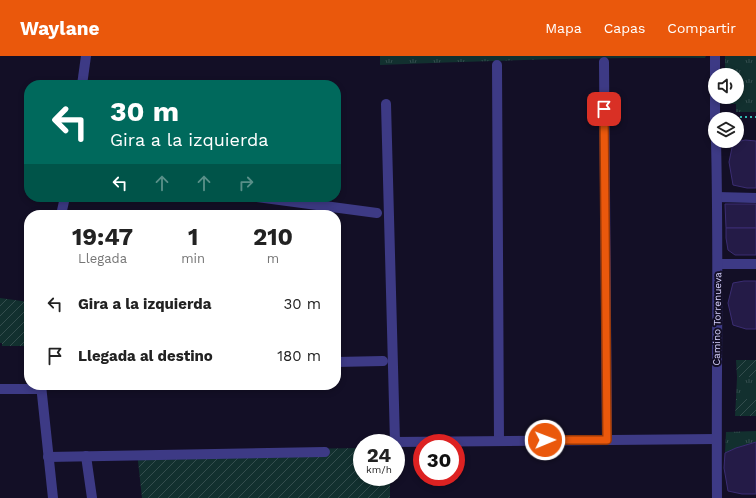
<!DOCTYPE html>
<html lang="es">
<head>
<meta charset="utf-8">
<style>
  :root { --surface:#fff; --page:#f6f6f6; --text:#222; --muted:#767676; --accent:#ea580c }
  body { margin:0; font-family:"Work Sans",sans-serif; background:var(--page); color:var(--text); height:100vh; display:flex; flex-direction:column; font-size:15px; white-space:nowrap }
  * { box-sizing:border-box; margin:0 }
  p { font-size:13px; color:var(--muted) }
  .icon { flex:none; width:22px; height:22px; fill:none; stroke:currentColor; stroke-width:2; stroke-linecap:round; stroke-linejoin:round }
  .map { position:relative; flex:1; overflow:hidden }
  .sheet { position:absolute; left:24px; top:154px; width:317px; height:180px; display:flex; flex-direction:column; background:var(--surface); border-radius:16px; box-shadow:0 2px 6px #0003 }
  .sheet>* { flex:none }
  .banner { position:absolute; left:24px; top:24px; width:317px; height:122px; border-radius:16px; box-shadow:0 2px 6px #0003; background:#00695c; color:#fff; overflow:hidden }
  .buttons { position:absolute; left:708px; top:12px; display:grid; gap:8px }
  .buttons a { display:grid; place-items:center; width:36px; height:36px; border-radius:50%; background:var(--surface); box-shadow:0 2px 6px #0003; font-size:20px }
  .speed { position:absolute; left:353px; top:378px; display:flex; gap:8px; font-size:20px; font-weight:700; text-align:center }
  .speed>* { display:grid; place-content:center; width:52px; height:52px; border-radius:50%; background:var(--surface); box-shadow:0 2px 6px #0003; line-height:1 }
  .speed small { font-size:10px; font-weight:400 }
  .speed .limit { border:6px solid #d22; background:#fff; color:#111 }
  .pin { position:absolute; display:grid; place-items:center; width:34px; height:34px; color:#fff; margin:-17px; border-radius:8px; box-shadow:0 2px 6px #0006 }
  .me { position:absolute; width:44px; margin:-22px; rotate:89deg; stroke-linejoin:round; filter:drop-shadow(0 0 3px #0008) }
  .turn { display:flex; align-items:center; gap:14px; height:84px; padding:0 20px; font-size:18px }
  .turn .icon { width:52px; height:52px; stroke-width:2.5 }
  .turn b { display:block; font-size:28px; line-height:34px }
  .lanes { display:flex; align-items:center; height:38px; padding:0 20px; background:#0003; justify-content:center; gap:20px; direction:ltr }
  .lanes .off { opacity:.35 }
  .eta { display:flex; justify-content:space-evenly; align-items:center; height:68px; text-align:center }
  .eta b { font-size:24px; font-weight:700; line-height:28px }
  ul { padding:0; list-style:none }
  li { display:flex; align-items:center; gap:12px; height:52px; padding:0 20px }
  li div { flex:1 }
  li b { display:block; font-size:15px }
  li em { font-style:normal }
  header { display:flex; align-items:center; gap:24px; box-sizing:border-box; height:56px; padding:0 20px; background:var(--accent); color:#fff }
  header strong { font-size:19px }
  nav { display:flex; gap:22px; margin-inline-start:auto; font-size:14px }
  .map>svg:first-child { display:block }
  .grass { fill:url(#grass-tufts) }
  .garden { fill:url(#garden-furrows) }
  .building { fill:#241b47; stroke:#3b2d73 }
  .lines { fill:none; stroke-linecap:round; stroke-linejoin:round }
  .path { stroke:#2fb8b0; stroke-width:2; stroke-dasharray:2 3; stroke-linecap:butt }
  .minor { stroke:#3d3a85; stroke-width:10 }
  .tertiary { stroke:#3d3a85; stroke-width:10 }
  .route-casing { stroke:#983908; stroke-width:10 }
  .route { stroke:#ea580c; stroke-width:7 }
  .labels { text-anchor:middle; dominant-baseline:central; stroke-width:4; stroke-linejoin:round; paint-order:stroke }
  .street-label { font-size:10px; fill:#d9d4ff; stroke:#130f26 }
</style>
</head>
<body>
<header>
<strong>Waylane</strong>
<nav><a>Mapa</a><a>Capas</a><a>Compartir</a></nav>
</header>
<div class="map">
<svg width="756" height="442" viewBox="0 0 756 442">
  <defs>
    <pattern id="grass-tufts" width="24" height="20" patternUnits="userSpaceOnUse"><rect width="24" height="20" fill="#12302f"/><path d="M3 7l-1-3M5 7V3M7 7l1-3M15 17l-1-3M17 17v-4M19 17l1-3" fill="none" stroke="#344d4e"/></pattern>
    <pattern id="garden-furrows" width="10" height="10" patternUnits="userSpaceOnUse"><rect width="10" height="10" fill="#12302f"/><path d="M-1 1l2-2M0 10L10 0M9 11l2-2" fill="none" stroke="#344d4e"/></pattern>
  </defs>
  <rect width="100%" height="100%" fill="#130f26"/>
  <g class="grass">
    <path d="M 380,0 L 706,0 L 705,2 C 597,1 488,5 380,9 Z"/>
    <path d="M 725,0 L 756,0 L 756,56 L 736,56 L 736,48 L 726,48 L 726,41 L 737,41 L 737,19 L 725,19 Z"/>
    <path d="M 737,321 L 756,321 L 756,343 L 736,343 Z"/>
    <path d="M 756,375 L 756,386 L 736,392 L 725,397 L 726,376 Z"/>
  </g>
  <g class="garden">
    <path d="M 0,242 L 29,246 L 29,290 L 2,290 L 2,287 L 0,287 Z"/>
    <path d="M 736,304 L 756,304 L 756,321 L 737,321 Z"/>
    <path d="M 736,343 L 756,343 L 756,360 L 735,360 Z"/>
    <path d="M 362,392 L 362,421 L 390,421 L 390,442 L 142,442 L 138,405 L 136,395 Z"/>
  </g>
  <g class="building">
    <path d="M 745,84 L 756,85 L 756,132 L 747,132 L 733,129 L 729,106 L 733,87 Z"/>
    <path d="M 725,148 L 756,148 L 756,172 L 726,172 Z"/>
    <path d="M 726,172 L 756,172 L 756,199 L 735,199 L 728,194 L 726,182 Z"/>
    <path d="M 744,225 L 756,225 L 756,273 L 746,273 L 733,269 L 728,247 L 733,227 Z"/>
    <path d="M 756,386 L 756,438 L 742,438 L 728,435 L 724,412 L 725,397 L 736,392 Z"/>
  </g>
  <g class="lines">
    <path class="path" d="M 732,63 L 732,61 L 756,61"/>
    <g class="minor">
      <path d="M 604,6 L 607,384"/>
      <path d="M 497,9 L 499,385"/>
      <path d="M 82,29 L 86,0"/>
      <path d="M 386,48 L 395,386 L 716,383"/>
      <path d="M 257,141 L 377,157"/>
      <path d="M 717,141 L 756,142"/>
      <path d="M 61,159 L 65,141"/>
      <path d="M 718,208 L 756,208"/>
      <path d="M 336,306 L 383,305"/>
      <path d="M 41,329 L 53,442"/>
      <path d="M 0,333 L 40,333"/>
      <path d="M 86,400 L 92,442"/>
      <path d="M 48,401 L 325,396"/>
    </g>
    <g class="tertiary">
      <path d="M 715,0 L 715,34"/>
      <path d="M 715,41 L 715,63"/>
      <path d="M 716,85 C 719,204 716,323 717,442"/>
    </g>
  </g>
  <g class="lines">
    <defs>
      <path id="route" d="M 545,384 L 607,384 L 604,53"/>
    </defs>
    <use href="#route" class="route-casing"/>
    <use href="#route" class="route"/>
  </g>
  <g class="labels">
    <g class="street-label">
      <text transform="translate(717 263) rotate(-89)">Camino Torrenueva</text>
    </g>
  </g>
</svg>
<div class="buttons">
<a><svg class="icon" aria-label="sound" viewBox="0 0 24 24"><path d="M4 9h4l5-4v14l-5-4H4zM17 9q2 3 0 6"/></svg></a>
<a><svg class="icon" aria-label="layers" viewBox="0 0 24 24"><path d="M12 4l9 5-9 5-9-5zM3 14l9 5 9-5"/></svg></a>
</div>
<div class="speed"><div>24<small>km/h</small></div><div class="limit">30</div></div>
<div class="pin" style="left:604px;top:53px;background:#d93025"><svg class="icon" aria-label="arrive" viewBox="0 0 24 24"><path d="M6 21V4h12l-3 4 3 4H6"/></svg></div>
<svg class="me" style="left:545px;top:384px" viewBox="-20 -20 40 40"><circle r="17" fill="#ea580c" stroke="#fff" stroke-width="3"/><path d="M0-11L8 9 0 5-8 9z" fill="#fff"/></svg>
<div class="banner">
<div class="turn"><svg class="icon" aria-label="left" viewBox="0 0 24 24"><path d="M17 20v-9H6M10 6l-5 5 5 5"/></svg><div><b>30 m</b>Gira a la izquierda</div></div>
<div class="lanes"><svg class="icon" aria-label="left" viewBox="0 0 24 24"><path d="M17 20v-9H6M10 6l-5 5 5 5"/></svg><svg class="icon off" aria-label="ahead" viewBox="0 0 24 24"><path d="M12 20V5M6 11l6-6 6 6"/></svg><svg class="icon off" aria-label="ahead" viewBox="0 0 24 24"><path d="M12 20V5M6 11l6-6 6 6"/></svg><svg class="icon off" aria-label="right" viewBox="0 0 24 24"><path d="M7 20v-9h11M14 6l5 5-5 5"/></svg></div>
</div>
<section class="sheet">
<div class="eta">
<div><b>19:47</b><p>Llegada</p></div>
<div><b>1</b><p>min</p></div>
<div><b>210</b><p>m</p></div>
</div>
<ul>
<li><svg class="icon" aria-label="left" viewBox="0 0 24 24"><path d="M17 20v-9H6M10 6l-5 5 5 5"/></svg><div><b>Gira a la izquierda</b></div><em>30 m</em></li>
<li><svg class="icon" aria-label="arrive" viewBox="0 0 24 24"><path d="M6 21V4h12l-3 4 3 4H6"/></svg><div><b>Llegada al destino</b></div><em>180 m</em></li>
</ul>
</section>
</div>
</body>
</html>
